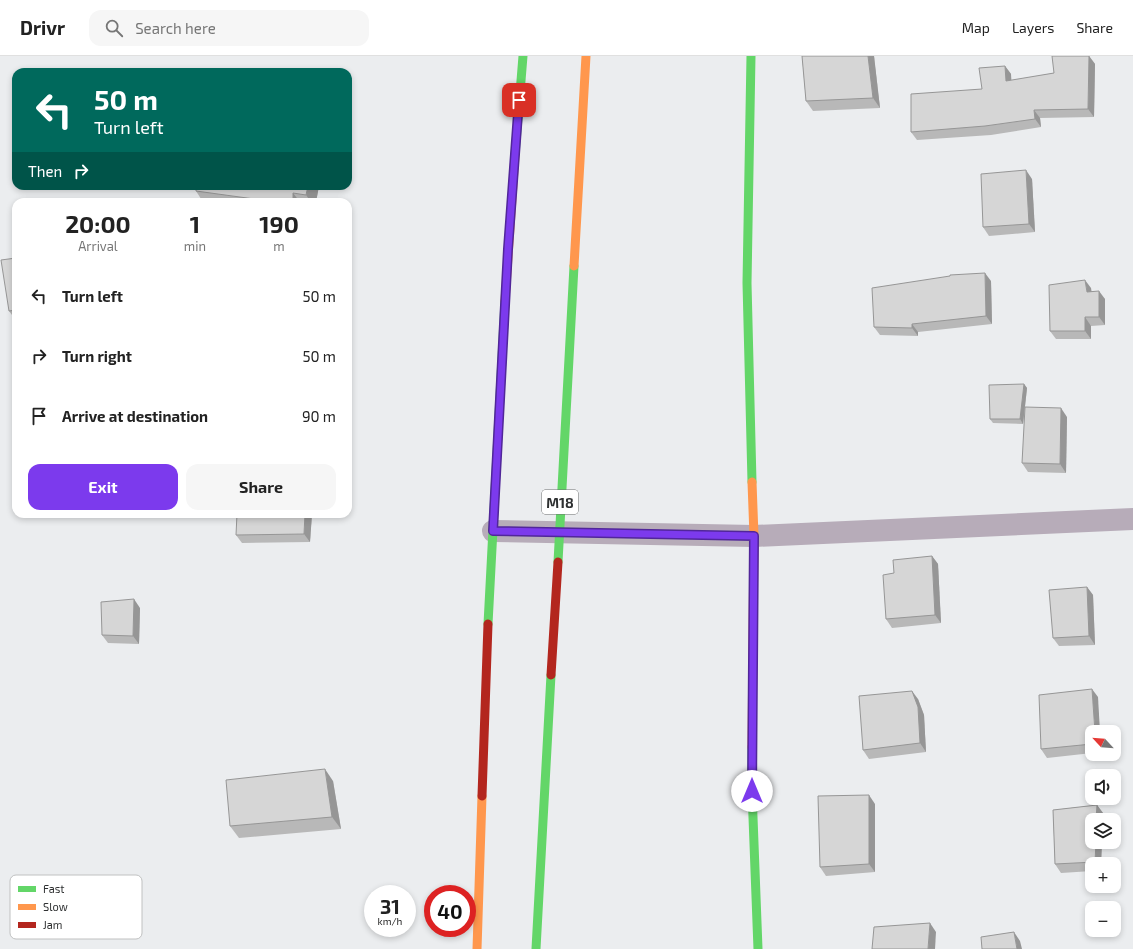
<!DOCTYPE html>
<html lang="en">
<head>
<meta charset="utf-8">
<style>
  :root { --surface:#fff; --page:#f6f6f6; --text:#222; --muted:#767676; --line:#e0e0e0; --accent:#7c3aed }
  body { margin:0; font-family:"Exo 2",sans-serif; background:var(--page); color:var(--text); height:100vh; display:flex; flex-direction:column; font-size:15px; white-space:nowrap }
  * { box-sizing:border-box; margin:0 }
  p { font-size:13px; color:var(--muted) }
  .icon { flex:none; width:22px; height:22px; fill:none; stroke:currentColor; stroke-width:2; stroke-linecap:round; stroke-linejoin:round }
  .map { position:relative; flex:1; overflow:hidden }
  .drawer { position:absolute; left:12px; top:142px; width:340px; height:320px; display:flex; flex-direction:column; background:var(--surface); border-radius:12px; box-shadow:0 2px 6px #0003 }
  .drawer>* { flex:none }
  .top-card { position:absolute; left:12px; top:12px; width:340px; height:122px; border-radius:12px; box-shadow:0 2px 6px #0003; background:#00695c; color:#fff; overflow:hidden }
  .needle { width:26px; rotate:296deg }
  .tools { position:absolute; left:1085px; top:669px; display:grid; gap:8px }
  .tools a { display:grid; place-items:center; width:36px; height:36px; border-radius:8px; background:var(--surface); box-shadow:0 2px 6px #0003; font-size:20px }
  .speed { position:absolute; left:364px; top:829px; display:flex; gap:8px; font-size:20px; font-weight:700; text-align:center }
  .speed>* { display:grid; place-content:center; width:52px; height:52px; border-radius:50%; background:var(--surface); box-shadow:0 2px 6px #0003; line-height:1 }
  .speed small { font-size:10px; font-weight:400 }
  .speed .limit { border:6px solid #d22; background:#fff; color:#111 }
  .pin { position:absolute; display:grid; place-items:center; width:34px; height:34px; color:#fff; margin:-17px; border-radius:8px; box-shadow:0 2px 6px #0006 }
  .me { position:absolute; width:44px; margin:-22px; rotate:0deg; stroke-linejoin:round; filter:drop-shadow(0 0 3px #0008) }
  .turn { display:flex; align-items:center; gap:14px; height:84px; padding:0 16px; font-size:18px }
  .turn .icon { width:52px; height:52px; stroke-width:2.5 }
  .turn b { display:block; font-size:28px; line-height:34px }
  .then { display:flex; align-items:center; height:38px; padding:0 16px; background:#0003; gap:8px; font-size:15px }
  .eta { display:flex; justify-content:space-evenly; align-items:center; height:68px; text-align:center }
  .eta b { font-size:24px; font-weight:700; line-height:28px }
  .action { display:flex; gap:8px; margin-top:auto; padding:8px 16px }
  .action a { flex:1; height:46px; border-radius:12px; background:var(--accent); color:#fff; font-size:16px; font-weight:700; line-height:46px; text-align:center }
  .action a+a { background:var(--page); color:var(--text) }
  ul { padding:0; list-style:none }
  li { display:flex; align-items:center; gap:12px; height:60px; padding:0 16px }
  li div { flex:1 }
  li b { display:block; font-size:15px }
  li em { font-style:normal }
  header { display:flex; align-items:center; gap:24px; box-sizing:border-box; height:56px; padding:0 20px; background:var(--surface); border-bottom:1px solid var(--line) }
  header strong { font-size:19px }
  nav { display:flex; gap:22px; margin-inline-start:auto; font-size:14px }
  .search { width:280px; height:36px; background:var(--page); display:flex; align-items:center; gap:10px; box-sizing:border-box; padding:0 14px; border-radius:12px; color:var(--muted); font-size:15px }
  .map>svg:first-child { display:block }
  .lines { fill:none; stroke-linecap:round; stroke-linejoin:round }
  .street { stroke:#b7acb9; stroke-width:22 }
  .fast { stroke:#63d668; stroke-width:9 }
  .slow { stroke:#ff974d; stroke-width:9 }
  .jam { stroke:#b3261e; stroke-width:9 }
  .wall { fill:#b8b8b8 }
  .shaded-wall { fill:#969696 }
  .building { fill:#d6d6d6; stroke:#969696 }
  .route-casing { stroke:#51269a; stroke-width:10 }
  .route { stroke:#7c3aed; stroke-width:7 }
  .labels { text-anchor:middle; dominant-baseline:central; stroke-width:3; stroke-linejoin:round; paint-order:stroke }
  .shield { fill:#fff; stroke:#6d6e6f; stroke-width:1 }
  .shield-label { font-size:14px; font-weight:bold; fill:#2e3031 }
  .key { fill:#fff; stroke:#c0c1c1; stroke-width:1 }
  .key-label { font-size:11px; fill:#2e3031 }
</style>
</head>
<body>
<header>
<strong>Drivr</strong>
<div class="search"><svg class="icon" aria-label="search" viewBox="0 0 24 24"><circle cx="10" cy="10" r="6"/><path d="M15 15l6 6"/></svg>Search here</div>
<nav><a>Map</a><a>Layers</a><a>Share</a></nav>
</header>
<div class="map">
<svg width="1133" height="893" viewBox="0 0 1133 893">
  <rect width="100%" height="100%" fill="#ebedef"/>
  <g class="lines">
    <path class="street" d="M 493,475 L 754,480 L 1133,463"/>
    <g class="fast">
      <path d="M 751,0 L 747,227 L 752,426"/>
      <path d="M 515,99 L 523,0"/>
      <path d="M 558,506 L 574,210"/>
      <path d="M 488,568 L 505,245"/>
      <path d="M 752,691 L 752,735 L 758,893"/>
      <path d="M 536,893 L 551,619"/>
    </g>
    <g class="slow">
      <path d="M 574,210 L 586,0"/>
      <path d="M 505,245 L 515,99"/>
      <path d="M 752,426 L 754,480 L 752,691"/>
      <path d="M 477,893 L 482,740"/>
    </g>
    <g class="jam">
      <path d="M 551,619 L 558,506"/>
      <path d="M 482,740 L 488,568"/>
    </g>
  </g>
  <g class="wall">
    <path d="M 802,0 L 874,0 L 880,52 L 813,55 L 806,45 Z"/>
    <path d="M 1089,0 L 1095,8 L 1094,61 L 1040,62 L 1041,71 L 991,79 L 917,84 L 911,76 L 982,33 L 1005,10 L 1011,18 L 1011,25 L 1054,17 Z"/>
    <path d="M 1032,123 L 1035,176 L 989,180 L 983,171 Z"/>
    <path d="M 319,130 L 316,146 L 203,146 L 196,135 Z"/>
    <path d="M 16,202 L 16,263 L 15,263 L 9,255 Z"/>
    <path d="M 991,225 L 992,268 L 918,276 L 918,280 L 880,279 L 874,271 Z"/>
    <path d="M 1091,232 L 1091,235 L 1105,243 L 1105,269 L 1091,270 L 1091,283 L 1056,283 L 1050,275 Z"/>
    <path d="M 1024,328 L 1027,332 L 1023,368 L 993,367 L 990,363 Z"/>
    <path d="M 1067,361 L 1066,417 L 1028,416 L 1022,407 Z"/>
    <path d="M 312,458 L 310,486 L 242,487 L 236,479 Z"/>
    <path d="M 932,500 L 938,508 L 941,567 L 892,572 L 886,563 L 894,517 Z"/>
    <path d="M 1087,531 L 1093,539 L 1095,589 L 1059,590 L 1053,582 Z"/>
    <path d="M 140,552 L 139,588 L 108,587 L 102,579 Z"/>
    <path d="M 1098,641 L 1092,676 L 1092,697 L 1047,702 L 1041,693 Z"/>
    <path d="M 918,643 L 924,659 L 926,696 L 869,703 L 863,694 Z"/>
    <path d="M 333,725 L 341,773 L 239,782 L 230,770 Z"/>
    <path d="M 875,748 L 875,816 L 826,820 L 820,811 Z"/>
    <path d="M 1097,749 L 1103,757 L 1102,764 L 1092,764 L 1092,786 L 1102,786 L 1101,808 L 1092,808 L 1092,815 L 1061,817 L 1055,808 L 1053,754 Z"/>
  </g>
  <g class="shaded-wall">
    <path d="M 868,0 L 874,0 L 880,52 L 873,42 Z"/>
    <path d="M 1089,0 L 1095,8 L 1094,61 L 1088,53 Z"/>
    <path d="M 1005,10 L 1011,18 L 1012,34 L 1006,25 Z"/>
    <path d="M 1034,54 L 1040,62 L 1041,71 L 1035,63 Z"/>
    <path d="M 1026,114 L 1032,123 L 1035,176 L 1029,168 Z"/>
    <path d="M 308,130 L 319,130 L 316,146 L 311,146 L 306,139 Z"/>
    <path d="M 293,137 L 300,146 L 293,146 Z"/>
    <path d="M 985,217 L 991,225 L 992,268 L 986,260 Z"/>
    <path d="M 1085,224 L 1091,232 L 1093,244 L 1087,236 Z"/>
    <path d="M 1099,235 L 1105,243 L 1105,269 L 1099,261 Z"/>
    <path d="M 1085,261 L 1091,270 L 1091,283 L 1085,275 Z"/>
    <path d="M 912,268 L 918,276 L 918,280 L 912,272 Z"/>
    <path d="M 1024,328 L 1027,332 L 1023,368 L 1020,363 Z"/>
    <path d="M 1061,352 L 1067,361 L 1066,417 L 1060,408 Z"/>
    <path d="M 305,458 L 312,458 L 310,486 L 304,478 Z"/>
    <path d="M 932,500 L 938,508 L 941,567 L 935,559 Z"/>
    <path d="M 1087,531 L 1093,539 L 1095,589 L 1089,580 Z"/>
    <path d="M 134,543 L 140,552 L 139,588 L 133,580 Z"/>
    <path d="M 1092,633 L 1098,641 L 1100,676 L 1095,676 Z"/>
    <path d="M 912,635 L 918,643 L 924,659 L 926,696 L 920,687 Z"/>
    <path d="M 325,713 L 333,725 L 341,773 L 332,761 Z"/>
    <path d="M 869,739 L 875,748 L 875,816 L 869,808 Z"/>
    <path d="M 1097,749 L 1103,757 L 1102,764 L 1096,764 Z"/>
    <path d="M 1096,786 L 1102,786 L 1101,808 L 1096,808 L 1095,806 Z"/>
    <path d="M 930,867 L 936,876 L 935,893 L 928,893 Z"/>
    <path d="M 1014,876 L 1020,885 L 1022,893 L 1017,893 Z"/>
  </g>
  <g class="building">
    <path d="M 802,0 L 868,0 L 873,42 L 806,45 Z"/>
    <path d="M 1052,0 L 1089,0 L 1088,53 L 1034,54 L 1035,63 L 985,70 L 911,76 L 911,38 L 982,33 L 979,12 L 1005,10 L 1006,25 L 1054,17 Z"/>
    <path d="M 1026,114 L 1029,168 L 983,171 L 981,118 Z"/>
    <path d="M 196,130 L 308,130 L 306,139 L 293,137 L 293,146 L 276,146 L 196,135 Z"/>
    <path d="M 16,202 L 16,254 L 9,255 L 1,204 Z"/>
    <path d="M 985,217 L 986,260 L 912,268 L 912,272 L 874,271 L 872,232 L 950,220 L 950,219 Z"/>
    <path d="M 1085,224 L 1087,236 L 1099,235 L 1099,261 L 1085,261 L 1085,275 L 1050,275 L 1049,229 Z"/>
    <path d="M 1024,328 L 1020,363 L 990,363 L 989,329 Z"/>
    <path d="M 1025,351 L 1061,352 L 1060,408 L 1022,407 Z"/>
    <path d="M 237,458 L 305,458 L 304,478 L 236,479 Z"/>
    <path d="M 932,500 L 935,559 L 886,563 L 883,519 L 894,517 L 893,504 Z"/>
    <path d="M 1087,531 L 1089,580 L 1053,582 L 1049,534 Z"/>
    <path d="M 134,543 L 133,580 L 102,579 L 101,546 Z"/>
    <path d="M 1092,633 L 1095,676 L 1092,676 L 1092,688 L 1041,693 L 1039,639 Z"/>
    <path d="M 912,635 L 918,651 L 920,687 L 863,694 L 859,640 Z"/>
    <path d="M 325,713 L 332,761 L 230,770 L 226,724 Z"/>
    <path d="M 869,739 L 869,808 L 820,811 L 818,740 Z"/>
    <path d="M 1097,749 L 1096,764 L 1092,764 L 1092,786 L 1096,786 L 1095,806 L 1055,808 L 1053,754 Z"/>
    <path d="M 930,867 L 928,893 L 872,893 L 874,871 Z"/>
    <path d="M 1014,876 L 1017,893 L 982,893 L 981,881 Z"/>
  </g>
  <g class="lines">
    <defs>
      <path id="route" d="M 519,44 L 508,193 L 493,475 L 754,480 L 752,735"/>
    </defs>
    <use href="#route" class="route-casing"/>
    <use href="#route" class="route"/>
  </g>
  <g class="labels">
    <rect class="shield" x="542" y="434" width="36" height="24" rx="3"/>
    <g class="shield-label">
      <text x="560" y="446">M18</text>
    </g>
  </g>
  <rect x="10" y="819" width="132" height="64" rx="6" class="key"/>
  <rect x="18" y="830" width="18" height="6" fill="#63d668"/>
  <rect x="18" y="848" width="18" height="6" fill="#ff974d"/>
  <rect x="18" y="866" width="18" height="6" fill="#b3261e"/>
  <g class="key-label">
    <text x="43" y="837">Fast</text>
    <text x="43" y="855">Slow</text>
    <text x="43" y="873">Jam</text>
  </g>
</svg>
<div class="tools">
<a><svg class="needle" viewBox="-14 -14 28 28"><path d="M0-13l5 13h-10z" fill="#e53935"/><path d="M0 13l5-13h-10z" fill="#767676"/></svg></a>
<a><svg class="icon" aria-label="sound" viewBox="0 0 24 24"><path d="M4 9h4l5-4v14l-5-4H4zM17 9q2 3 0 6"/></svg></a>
<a><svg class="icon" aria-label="layers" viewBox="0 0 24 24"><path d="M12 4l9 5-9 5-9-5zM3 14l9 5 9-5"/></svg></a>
<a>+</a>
<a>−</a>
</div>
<div class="speed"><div>31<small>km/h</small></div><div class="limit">40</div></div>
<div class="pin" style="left:519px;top:44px;background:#d93025"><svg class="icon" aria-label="arrive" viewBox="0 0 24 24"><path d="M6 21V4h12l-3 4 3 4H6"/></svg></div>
<svg class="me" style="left:752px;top:735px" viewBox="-20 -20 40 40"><circle r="19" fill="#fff"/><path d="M0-13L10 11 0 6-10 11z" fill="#7c3aed"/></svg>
<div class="top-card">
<div class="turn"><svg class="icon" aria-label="left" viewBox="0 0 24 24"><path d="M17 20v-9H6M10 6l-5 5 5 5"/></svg><div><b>50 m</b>Turn left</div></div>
<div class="then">Then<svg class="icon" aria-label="right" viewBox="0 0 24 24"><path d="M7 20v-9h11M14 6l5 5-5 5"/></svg></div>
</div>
<section class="drawer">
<div class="eta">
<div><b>20:00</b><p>Arrival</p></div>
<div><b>1</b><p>min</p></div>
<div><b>190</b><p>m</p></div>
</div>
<ul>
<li><svg class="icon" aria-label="left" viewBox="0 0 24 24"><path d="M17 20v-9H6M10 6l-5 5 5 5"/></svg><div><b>Turn left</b></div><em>50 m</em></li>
<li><svg class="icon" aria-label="right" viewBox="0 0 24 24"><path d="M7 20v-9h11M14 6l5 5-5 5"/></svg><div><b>Turn right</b></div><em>50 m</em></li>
<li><svg class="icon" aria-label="arrive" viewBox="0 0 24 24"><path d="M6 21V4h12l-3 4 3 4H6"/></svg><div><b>Arrive at destination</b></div><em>90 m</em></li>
</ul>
<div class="action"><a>Exit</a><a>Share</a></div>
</section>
</div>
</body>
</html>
